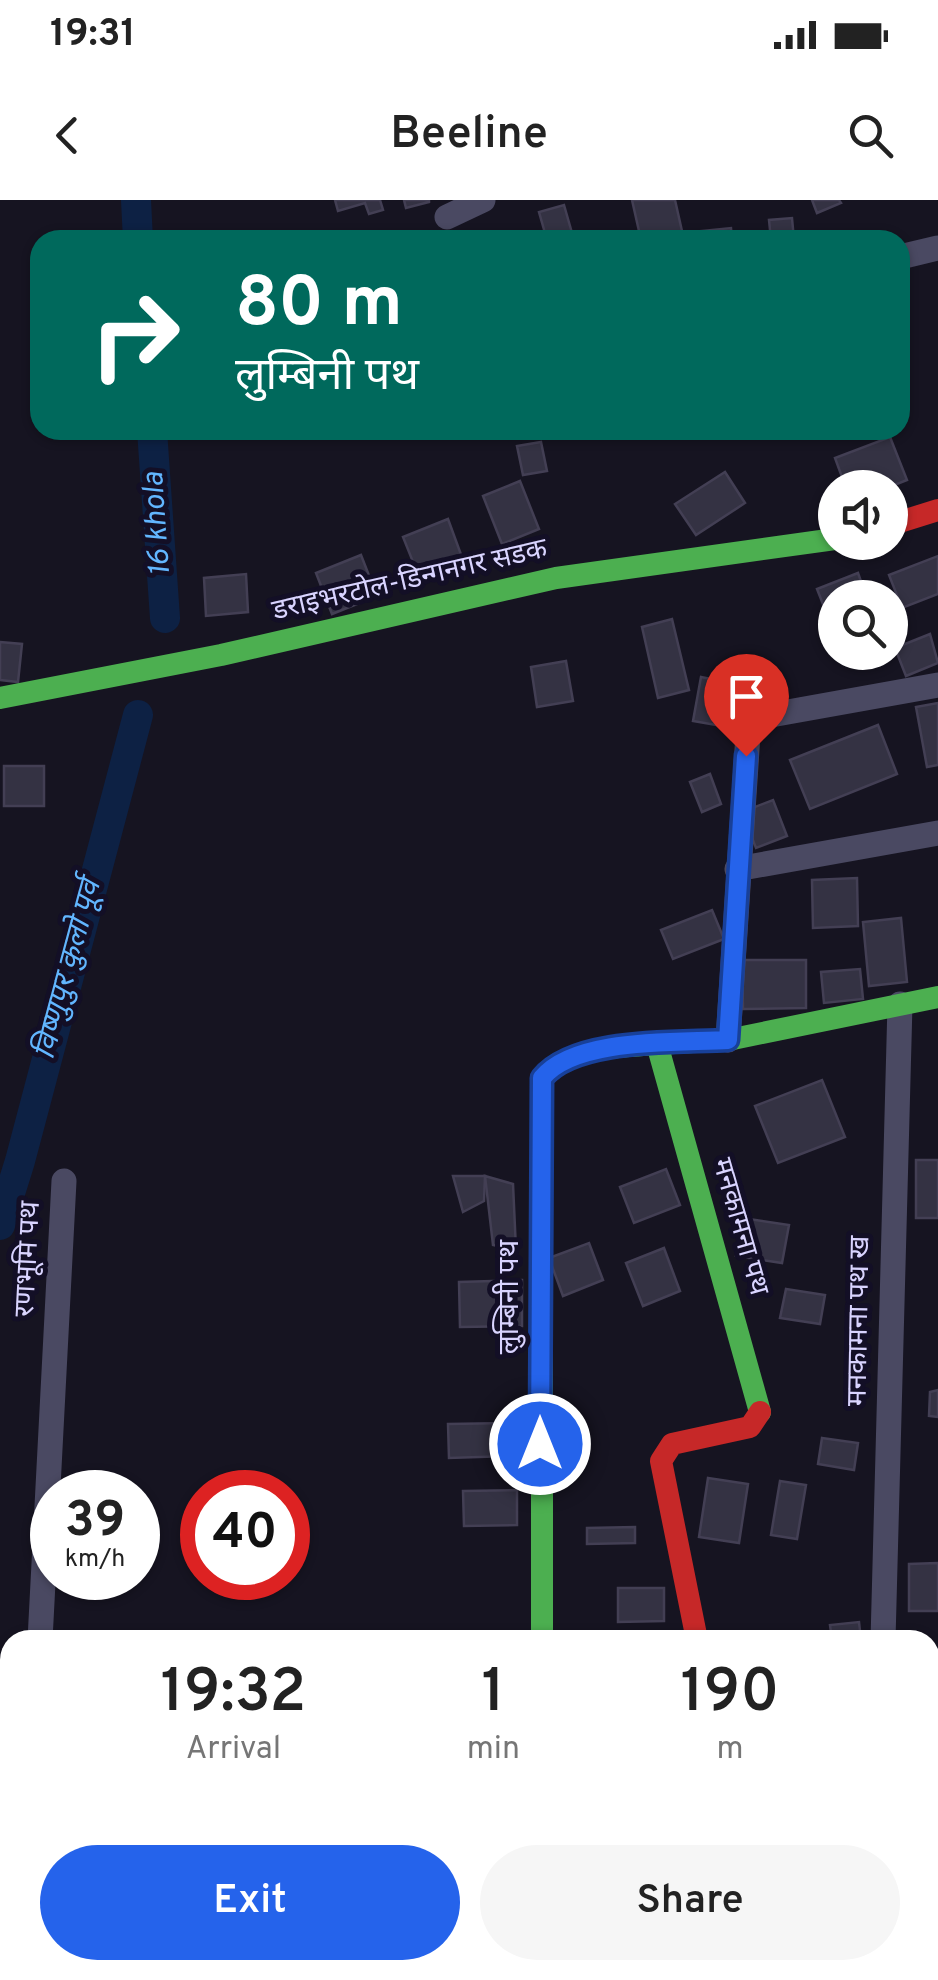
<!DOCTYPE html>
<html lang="en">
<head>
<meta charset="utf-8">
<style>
  :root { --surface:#fff; --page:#f6f6f6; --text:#222; --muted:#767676; --accent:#2563eb }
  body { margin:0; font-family:Overpass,"Noto Sans Devanagari",sans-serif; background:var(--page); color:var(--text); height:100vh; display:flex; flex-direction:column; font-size:38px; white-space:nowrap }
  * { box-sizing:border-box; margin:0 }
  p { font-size:32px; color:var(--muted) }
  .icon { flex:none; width:55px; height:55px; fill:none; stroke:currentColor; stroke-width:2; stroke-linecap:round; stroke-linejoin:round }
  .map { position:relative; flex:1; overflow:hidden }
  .sheet { position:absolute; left:0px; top:1430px; width:940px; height:350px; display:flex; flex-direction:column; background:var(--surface); border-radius:30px 30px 0 0; box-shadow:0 2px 8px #0004 }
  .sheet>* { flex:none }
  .top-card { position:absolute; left:30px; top:30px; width:880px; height:210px; border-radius:30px; box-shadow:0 2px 8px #0004; background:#00695c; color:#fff; overflow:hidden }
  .fabs { position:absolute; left:818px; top:270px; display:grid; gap:20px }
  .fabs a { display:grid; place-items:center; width:90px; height:90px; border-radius:50%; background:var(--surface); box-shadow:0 2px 8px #0004; font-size:50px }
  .speed { position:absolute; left:30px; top:1270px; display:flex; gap:20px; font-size:50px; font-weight:700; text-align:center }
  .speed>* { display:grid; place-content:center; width:130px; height:130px; border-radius:50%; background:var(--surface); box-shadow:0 2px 8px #0004; line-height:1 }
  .speed small { font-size:25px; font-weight:400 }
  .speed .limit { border:15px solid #d22; background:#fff; color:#111 }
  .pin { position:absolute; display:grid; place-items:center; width:85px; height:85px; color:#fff; margin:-102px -42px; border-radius:50% 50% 50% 0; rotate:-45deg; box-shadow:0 0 10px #0007 }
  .pin .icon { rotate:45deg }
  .me { position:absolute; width:110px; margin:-55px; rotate:0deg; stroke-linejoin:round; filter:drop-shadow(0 0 8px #0008) }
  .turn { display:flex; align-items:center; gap:35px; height:210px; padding:0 40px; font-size:45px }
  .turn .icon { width:130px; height:130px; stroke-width:2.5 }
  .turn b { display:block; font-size:70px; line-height:85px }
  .eta { display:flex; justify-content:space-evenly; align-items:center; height:170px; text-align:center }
  .eta b { font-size:60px; font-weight:600; line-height:70px }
  .button { display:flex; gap:20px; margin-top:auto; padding:20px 40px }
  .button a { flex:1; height:115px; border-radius:60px; background:var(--accent); color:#fff; font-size:40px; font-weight:600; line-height:115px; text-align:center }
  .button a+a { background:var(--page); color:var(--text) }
  .status { display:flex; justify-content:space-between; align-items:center; height:70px; padding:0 50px; background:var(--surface); direction:ltr }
  .status svg { height:28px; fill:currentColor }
  header { display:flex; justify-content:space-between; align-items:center; height:130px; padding:0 40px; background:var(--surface); font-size:45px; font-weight:600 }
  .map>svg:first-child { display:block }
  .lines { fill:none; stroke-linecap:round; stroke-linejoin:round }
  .canal { stroke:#0d2144; stroke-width:30 }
  .building { fill:#343243; stroke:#433f54; stroke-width:2.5 }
  .street { stroke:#4a4962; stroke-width:25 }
  .fast { stroke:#4caf50; stroke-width:22 }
  .jam { stroke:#c62828; stroke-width:22 }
  .route-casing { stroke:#184099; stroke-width:25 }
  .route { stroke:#2563eb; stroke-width:18 }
  .labels { text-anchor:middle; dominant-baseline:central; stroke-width:10; stroke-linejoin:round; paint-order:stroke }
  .street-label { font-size:28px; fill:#d9d4ff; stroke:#130f26 }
  .water-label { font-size:30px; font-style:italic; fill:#62b6ff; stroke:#130f26 }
</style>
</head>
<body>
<div class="status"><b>19:31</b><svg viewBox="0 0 49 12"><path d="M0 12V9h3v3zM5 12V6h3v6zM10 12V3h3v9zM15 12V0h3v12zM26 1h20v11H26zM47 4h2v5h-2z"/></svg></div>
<header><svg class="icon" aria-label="back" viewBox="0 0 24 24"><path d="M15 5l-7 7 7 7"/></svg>Beeline<svg class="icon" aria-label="search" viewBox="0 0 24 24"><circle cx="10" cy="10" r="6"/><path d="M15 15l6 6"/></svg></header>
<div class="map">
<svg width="938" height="1780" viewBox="0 0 938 1780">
  <rect width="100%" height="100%" fill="#161421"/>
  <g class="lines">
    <g class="canal">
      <path d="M 136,0 L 138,40"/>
      <path d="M 152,230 L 165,418"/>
      <path d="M 0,1025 L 20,961 L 138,515"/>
    </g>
  </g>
  <g class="building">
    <path d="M 335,0 L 380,0 L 383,10 L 369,14 L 365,3 L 338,11 Z"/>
    <path d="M 404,0 L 429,0 L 429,2 L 406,8 Z"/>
    <path d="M 632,0 L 675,0 L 684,40 L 641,40 Z"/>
    <path d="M 812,0 L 839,0 L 841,3 L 817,13 Z"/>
    <path d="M 564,5 L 574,40 L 547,40 L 539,12 Z"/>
    <path d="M 792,18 L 794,40 L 771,40 L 769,20 Z"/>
    <path d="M 731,28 L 732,40 L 702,40 L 701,31 Z"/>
    <path d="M 890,237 L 907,280 L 887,288 L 846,288 L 835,258 Z"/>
    <path d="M 541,242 L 547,271 L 523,275 L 517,246 Z"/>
    <path d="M 725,272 L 745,303 L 696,335 L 675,304 Z"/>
    <path d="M 520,281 L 539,329 L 502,344 L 483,296 Z"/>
    <path d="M 448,319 L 463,360 L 419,377 L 403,337 Z"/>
    <path d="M 361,355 L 377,396 L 332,414 L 316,373 Z"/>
    <path d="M 938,356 L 938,394 L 902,408 L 889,375 Z"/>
    <path d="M 858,373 L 867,398 L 835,398 L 835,435 L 817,389 Z"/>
    <path d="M 246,374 L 248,412 L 206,416 L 204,378 Z"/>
    <path d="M 672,419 L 689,490 L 658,498 L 642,427 Z"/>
    <path d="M 930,434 L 938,463 L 906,476 L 895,448 Z"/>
    <path d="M 0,442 L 22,444 L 18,482 L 0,480 Z"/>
    <path d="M 566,461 L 573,501 L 537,507 L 531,467 Z"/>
    <path d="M 701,477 L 742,485 L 734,528 L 693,521 Z"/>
    <path d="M 938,503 L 938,565 L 927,567 L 916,507 Z"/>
    <path d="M 878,525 L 897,574 L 810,609 L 790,560 Z"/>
    <rect x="4" y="566" width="40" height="40"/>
    <path d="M 710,574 L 721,604 L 702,612 L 690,582 Z"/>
    <path d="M 773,600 L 787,636 L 756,648 L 742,612 Z"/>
    <path d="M 857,678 L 858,726 L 813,728 L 812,680 Z"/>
    <path d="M 712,710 L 724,739 L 673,759 L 661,730 Z"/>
    <path d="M 901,718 L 907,782 L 869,786 L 863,722 Z"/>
    <path d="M 742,760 L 806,760 L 806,808 L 743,809 Z"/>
    <path d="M 860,769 L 863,799 L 824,803 L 821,772 Z"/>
    <path d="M 822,880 L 845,937 L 778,963 L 755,906 Z"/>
    <rect x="916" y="960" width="22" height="58"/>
    <path d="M 666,969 L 680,1005 L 634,1023 L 620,987 Z"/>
    <path d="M 453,976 L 485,976 L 484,1001 L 463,1012 Z"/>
    <path d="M 485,976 L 513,984 L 516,1050 L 493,1045 Z"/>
    <path d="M 742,1018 L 789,1025 L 782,1063 L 736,1056 Z"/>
    <path d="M 589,1043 L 603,1080 L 563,1096 L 549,1058 Z"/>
    <path d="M 664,1048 L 680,1091 L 643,1106 L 626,1063 Z"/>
    <path d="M 522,1080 L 522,1126 L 460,1127 L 459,1082 Z"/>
    <path d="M 786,1089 L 825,1095 L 820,1124 L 780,1118 Z"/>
    <path d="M 938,1190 L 938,1217 L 929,1216 L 930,1192 Z"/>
    <path d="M 513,1223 L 514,1256 L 449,1258 L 448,1224 Z"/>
    <path d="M 822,1238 L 858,1243 L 854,1270 L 818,1264 Z"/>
    <path d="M 708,1278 L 748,1284 L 739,1343 L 699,1337 Z"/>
    <path d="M 780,1281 L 806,1285 L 797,1339 L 771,1335 Z"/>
    <path d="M 517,1290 L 517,1325 L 464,1326 L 463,1291 Z"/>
    <path d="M 635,1327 L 635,1343 L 587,1344 L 587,1328 Z"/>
    <path d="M 938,1363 L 938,1411 L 909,1411 L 909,1364 Z"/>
    <path d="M 618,1388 L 664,1388 L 664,1421 L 618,1422 Z"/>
    <path d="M 859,1422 L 861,1440 L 832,1440 L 830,1425 Z"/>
    <path d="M 938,1623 L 938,1691 L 930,1692 L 930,1624 Z"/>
    <path d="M 657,1775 L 700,1775 L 700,1780 L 658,1780 Z"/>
  </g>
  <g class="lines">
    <g class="street">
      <path d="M 447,17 L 483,0"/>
      <path d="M 900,57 L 938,48"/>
      <path d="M 737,669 L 938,633"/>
      <path d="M 728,840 L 749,519 L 938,485"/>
      <path d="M 40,1440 L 64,981"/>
      <path d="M 883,1440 L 900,804"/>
      <path d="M 930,1493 L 938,1492"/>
      <path d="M 930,1716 L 938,1715"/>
      <path d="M 634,1770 L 634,1780"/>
      <path d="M 823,1770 L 823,1780"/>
      <path d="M 22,1780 L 22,1770"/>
      <path d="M 391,1780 L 433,1770"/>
    </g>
    <g class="fast">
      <path d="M 0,498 L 221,455 L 556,378 L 835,339"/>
      <path d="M 760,1212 L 657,844 L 728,840 L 938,797"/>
      <path d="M 542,1440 L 542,878 C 573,847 615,847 657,844"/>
    </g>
    <g class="jam">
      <path d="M 890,325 L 938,310"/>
      <path d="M 697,1440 L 661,1261 L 672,1244 L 750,1227 L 760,1212"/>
    </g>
  </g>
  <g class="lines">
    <defs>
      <path id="route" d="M 540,1244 L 542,878 C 575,837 678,843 728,840 L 746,556"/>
    </defs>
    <use href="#route" class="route-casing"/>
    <use href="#route" class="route"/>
  </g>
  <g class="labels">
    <g class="street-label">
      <text transform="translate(410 381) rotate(-13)">डराइभरटोल-डिन्गनगर सडक</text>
      <text transform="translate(739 1027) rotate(74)">मनकामना पथ</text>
      <text transform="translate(29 1059) rotate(-87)">रणभूमि पथ</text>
      <text transform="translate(511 1097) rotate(-90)">लुम्बिनी पथ</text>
      <text transform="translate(860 1121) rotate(-89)">मनकामना पथ ख</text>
    </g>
    <g class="water-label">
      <text transform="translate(158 324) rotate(-94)">16 khola</text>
      <text transform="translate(69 770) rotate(-75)">विष्णुपुर कुलो पूर्व</text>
    </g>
  </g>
</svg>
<div class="fabs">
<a><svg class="icon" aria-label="sound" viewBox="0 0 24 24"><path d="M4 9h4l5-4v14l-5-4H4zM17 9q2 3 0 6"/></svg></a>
<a><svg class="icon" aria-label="search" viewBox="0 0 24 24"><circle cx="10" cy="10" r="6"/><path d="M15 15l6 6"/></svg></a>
</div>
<div class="speed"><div>39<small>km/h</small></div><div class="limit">40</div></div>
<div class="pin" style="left:746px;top:556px;background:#d93025"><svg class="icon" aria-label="arrive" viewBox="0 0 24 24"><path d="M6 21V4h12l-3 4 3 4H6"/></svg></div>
<svg class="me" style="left:540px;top:1244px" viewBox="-20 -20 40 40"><circle r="17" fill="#2563eb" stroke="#fff" stroke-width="3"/><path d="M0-11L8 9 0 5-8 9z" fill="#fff"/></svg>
<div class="top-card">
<div class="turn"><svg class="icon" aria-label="right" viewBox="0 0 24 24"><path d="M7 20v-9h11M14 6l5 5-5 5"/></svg><div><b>80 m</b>लुम्बिनी पथ</div></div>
</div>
<section class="sheet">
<div class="eta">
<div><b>19:32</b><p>Arrival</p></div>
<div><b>1</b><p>min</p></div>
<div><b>190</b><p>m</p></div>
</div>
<div class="button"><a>Exit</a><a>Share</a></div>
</section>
</div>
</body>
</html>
